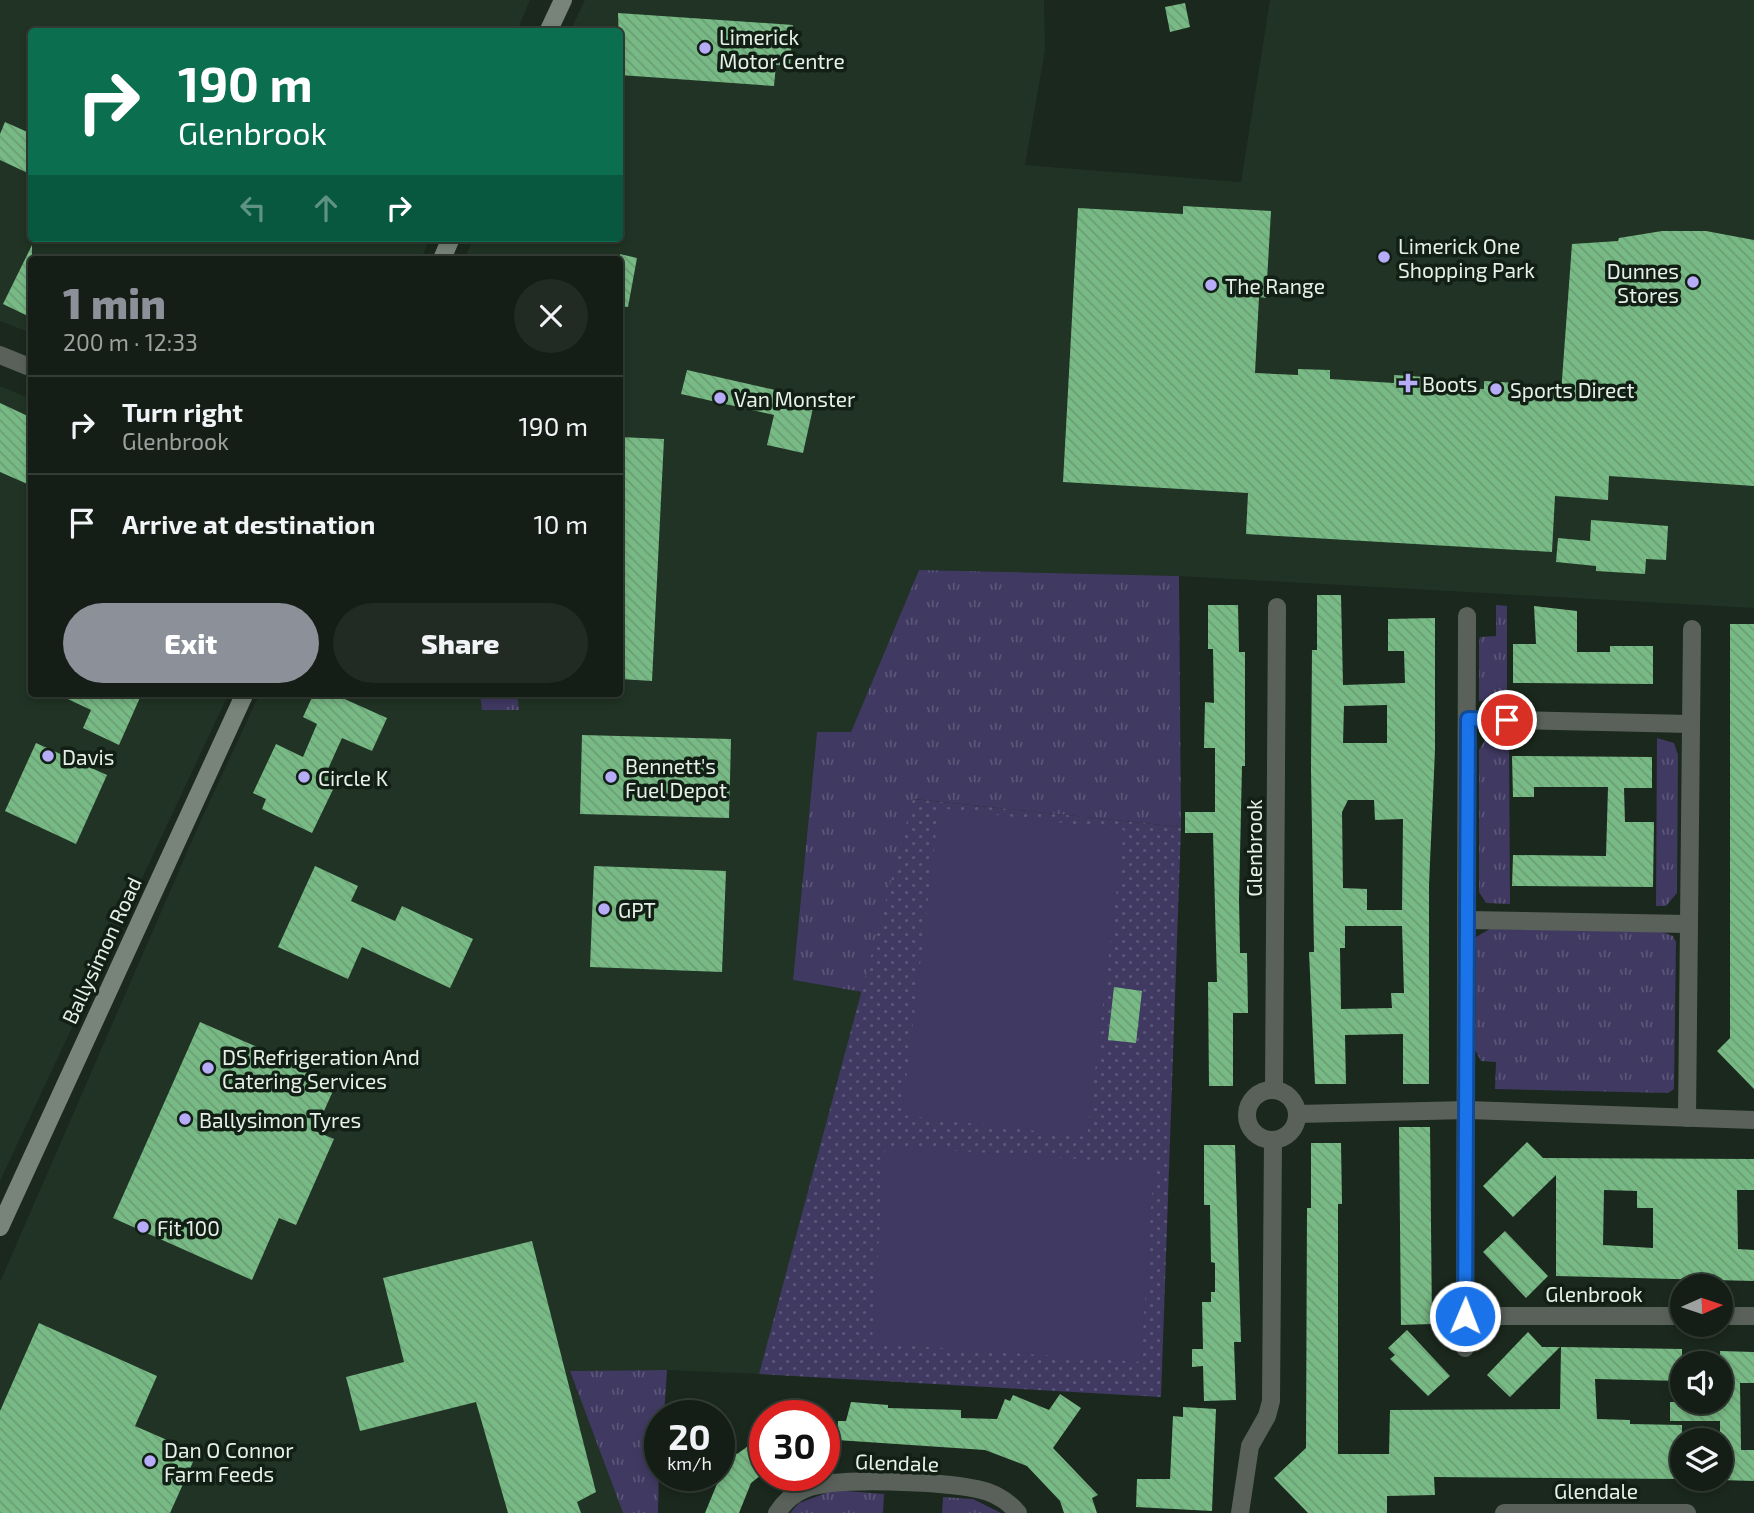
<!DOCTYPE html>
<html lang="en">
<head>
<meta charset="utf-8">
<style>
  :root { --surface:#141e16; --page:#212b23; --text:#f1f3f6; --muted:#9da2a1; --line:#333c35; --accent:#8c9099 }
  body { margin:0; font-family:"Exo 2",sans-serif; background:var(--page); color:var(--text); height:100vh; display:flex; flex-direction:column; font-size:26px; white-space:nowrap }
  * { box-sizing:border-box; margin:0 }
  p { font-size:23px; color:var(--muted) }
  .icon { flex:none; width:38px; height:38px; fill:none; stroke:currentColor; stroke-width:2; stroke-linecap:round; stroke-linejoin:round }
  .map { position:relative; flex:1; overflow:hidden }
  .details { position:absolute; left:28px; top:256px; width:595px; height:441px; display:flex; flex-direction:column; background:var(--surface); border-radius:7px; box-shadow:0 4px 10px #0003,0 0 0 2px var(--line) }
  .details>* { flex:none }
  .hud { position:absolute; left:28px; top:28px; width:595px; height:214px; border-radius:7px; box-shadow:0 4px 10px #0003,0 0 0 2px var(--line); background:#0b6e4f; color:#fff; overflow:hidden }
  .needle { width:46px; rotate:87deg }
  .buttons { position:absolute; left:1670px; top:1274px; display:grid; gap:14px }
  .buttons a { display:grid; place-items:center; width:63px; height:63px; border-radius:50%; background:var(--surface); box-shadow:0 4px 10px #0003,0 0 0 2px var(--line); font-size:35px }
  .speed { position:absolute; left:644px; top:1400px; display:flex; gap:14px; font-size:35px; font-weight:700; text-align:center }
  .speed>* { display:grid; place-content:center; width:91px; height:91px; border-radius:50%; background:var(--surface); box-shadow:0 4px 10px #0003,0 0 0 2px var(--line); line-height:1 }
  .speed small { font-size:18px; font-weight:400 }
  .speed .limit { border:10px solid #d22; background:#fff; color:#111 }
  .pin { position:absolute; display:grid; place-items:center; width:60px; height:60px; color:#fff; margin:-30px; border:4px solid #fff; border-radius:50%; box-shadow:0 2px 7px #0007 }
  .me { position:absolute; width:77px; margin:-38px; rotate:1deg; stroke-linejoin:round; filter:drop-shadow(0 0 5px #0008) }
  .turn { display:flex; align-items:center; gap:24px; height:147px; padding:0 35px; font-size:32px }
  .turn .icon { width:91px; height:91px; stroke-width:2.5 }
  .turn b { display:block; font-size:49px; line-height:60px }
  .lanes { display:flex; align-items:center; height:66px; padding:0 35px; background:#0003; justify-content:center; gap:35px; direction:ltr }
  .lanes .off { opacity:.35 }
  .round { display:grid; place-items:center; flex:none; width:74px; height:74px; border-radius:37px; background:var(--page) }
  .head { display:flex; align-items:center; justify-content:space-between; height:119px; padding:0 35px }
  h1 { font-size:42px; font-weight:800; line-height:52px; color:var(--accent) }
  .primary-button { display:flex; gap:14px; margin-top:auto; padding:14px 35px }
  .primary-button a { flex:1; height:80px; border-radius:42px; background:var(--accent); color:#fff; font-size:28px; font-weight:800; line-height:80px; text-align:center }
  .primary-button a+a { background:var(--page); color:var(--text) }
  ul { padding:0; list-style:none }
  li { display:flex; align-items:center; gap:21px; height:98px; padding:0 35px; border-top:2px solid var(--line) }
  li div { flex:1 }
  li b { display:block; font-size:26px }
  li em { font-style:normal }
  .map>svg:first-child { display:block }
  .built { fill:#203324 }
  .grass { fill:url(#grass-tufts) }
  .park { fill:url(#park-dots) }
  .garden { fill:#403962 }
  .building { fill:url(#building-back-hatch); fill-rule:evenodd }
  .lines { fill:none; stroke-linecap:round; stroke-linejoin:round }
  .minor { stroke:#5a615b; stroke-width:18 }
  .secondary { stroke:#788379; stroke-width:18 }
  .route-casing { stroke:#114b97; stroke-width:18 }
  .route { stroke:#1a73e8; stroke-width:12 }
  .poi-dot { fill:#b6acf8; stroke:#111f14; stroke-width:2.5 }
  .labels { text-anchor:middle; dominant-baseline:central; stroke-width:7; stroke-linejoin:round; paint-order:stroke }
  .poi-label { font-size:21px; fill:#e7f0e8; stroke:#111f14; text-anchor:start }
  .street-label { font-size:21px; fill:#e7f0e8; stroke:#111f14 }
</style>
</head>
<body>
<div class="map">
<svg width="1754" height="1513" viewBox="0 0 1754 1513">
  <defs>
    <pattern id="grass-tufts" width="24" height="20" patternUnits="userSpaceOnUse" patternTransform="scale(1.75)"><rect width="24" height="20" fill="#403962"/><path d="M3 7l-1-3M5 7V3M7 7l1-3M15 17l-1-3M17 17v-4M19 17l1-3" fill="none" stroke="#5c5678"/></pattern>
    <pattern id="park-dots" width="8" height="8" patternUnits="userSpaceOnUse" patternTransform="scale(1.75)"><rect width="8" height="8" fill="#403962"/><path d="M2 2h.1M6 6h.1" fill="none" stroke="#5c5678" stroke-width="1.8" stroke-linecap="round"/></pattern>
    <pattern id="building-back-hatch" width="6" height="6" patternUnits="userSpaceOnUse" patternTransform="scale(1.75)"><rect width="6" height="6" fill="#78ba85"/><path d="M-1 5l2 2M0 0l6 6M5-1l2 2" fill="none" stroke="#6b9e75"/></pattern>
  </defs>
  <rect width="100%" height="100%" fill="#1b281d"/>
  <g class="built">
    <path d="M 0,0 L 530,0 L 517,31 L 32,32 L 32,238 L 430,238 L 421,259 L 32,259 L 31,333 L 0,321 Z"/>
    <path d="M 585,0 L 1044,0 L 1045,50 L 1025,165 L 1241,182 L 1270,0 L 1754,0 L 1754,608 L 1179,576 L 919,570 L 851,732 L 817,732 L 793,980 L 862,992 L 759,1374 L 667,1370 L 570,1371 L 623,1513 L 0,1513 L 0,1282 L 201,820 L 260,693 L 620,693 L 620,259 L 464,259 L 474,238 L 620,238 L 620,32 L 570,31 Z"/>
    <path d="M 0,386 L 31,399 L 32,693 L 229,693 L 0,1181 Z"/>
  </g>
  <g class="grass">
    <path d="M 919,570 L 1179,576 L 1181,827 L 914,799 L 862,992 L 793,980 L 817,732 L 851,732 Z"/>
    <path d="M 1496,605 L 1507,606 L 1507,701 L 1479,701 L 1479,642 L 1480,637 L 1496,636 Z"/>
    <path d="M 480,693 L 517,693 L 519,710 L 482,710 Z"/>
    <path d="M 1491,738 L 1509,739 L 1510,904 L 1486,903 L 1479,892 L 1479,750 L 1485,740 Z"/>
    <path d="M 1657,738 L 1674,743 L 1678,755 L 1677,893 L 1666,906 L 1656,906 Z"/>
    <path d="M 1490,929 L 1662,932 L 1673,936 L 1676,942 L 1674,1089 L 1668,1093 L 1495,1089 L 1496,1062 L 1481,1061 L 1475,1050 L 1476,937 Z"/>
    <path d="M 667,1370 L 664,1416 L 660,1416 L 658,1513 L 623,1513 L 570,1371 Z"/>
    <path d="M 834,1490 L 884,1494 L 883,1513 L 790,1513 L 799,1503 Z"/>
    <path d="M 943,1497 L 973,1499 L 1001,1513 L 942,1513 Z"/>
  </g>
  <path class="park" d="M 913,799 L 1181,827 L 1161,1397 L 759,1374 Z"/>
  <g class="garden">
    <path d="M 939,808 L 1124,830 L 1087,1137 L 902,1115 Z"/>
    <path d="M 885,1146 L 1154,1164 L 1141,1362 L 872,1343 Z"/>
  </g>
  <g class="building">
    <path d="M 1185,3 L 1190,27 L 1170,32 L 1165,7 Z"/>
    <path d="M 618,13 L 793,25 L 790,66 L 776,65 L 774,86 L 620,75 Z"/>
    <path d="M 5,122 L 32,134 L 32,175 L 0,160 L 0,134 Z"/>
    <path d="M 1183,206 L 1271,211 L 1266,298 L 1259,297 L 1255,373 L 1298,375 L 1298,369 L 1330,370 L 1330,379 L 1394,383 L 1394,375 L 1426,377 L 1425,386 L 1484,389 L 1484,381 L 1516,383 L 1515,390 L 1561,393 L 1572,244 L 1618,241 L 1619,238 L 1662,231 L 1706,231 L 1754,240 L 1754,486 L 1609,476 L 1608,500 L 1555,496 L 1552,552 L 1246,534 L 1248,493 L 1063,482 L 1078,208 L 1183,214 Z"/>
    <path d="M 32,245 L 32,318 L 3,304 Z"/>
    <path d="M 620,254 L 637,258 L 628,307 L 620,306 Z"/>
    <path d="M 687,370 L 815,399 L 803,453 L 767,445 L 774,415 L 681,394 Z"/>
    <path d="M 0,403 L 32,418 L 32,486 L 0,472 Z"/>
    <path d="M 620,437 L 664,439 L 652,681 L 620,679 Z"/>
    <path d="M 1591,520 L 1668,526 L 1666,560 L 1646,559 L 1645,574 L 1596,571 L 1596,566 L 1556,562 L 1558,538 L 1590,541 Z"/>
    <path d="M 1317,595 L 1341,595 L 1343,685 L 1405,683 L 1404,651 L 1388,651 L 1388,619 L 1435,618 L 1435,750 L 1429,885 L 1429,1084 L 1403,1084 L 1403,1034 L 1345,1035 L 1346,1084 L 1315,1084 L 1309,952 L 1314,952 L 1311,769 L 1312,650 L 1317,650 ZM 1387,705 L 1387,743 L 1343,743 L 1344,706 ZM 1348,800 L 1374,800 L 1375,820 L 1403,819 L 1402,910 L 1367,910 L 1367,889 L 1343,888 L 1342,812 ZM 1345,926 L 1402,926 L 1404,993 L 1391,993 L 1392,1008 L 1341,1009 L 1340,948 L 1345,948 Z"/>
    <path d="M 1208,605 L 1238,605 L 1239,652 L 1245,652 L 1245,766 L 1242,766 L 1239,899 L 1240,953 L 1247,953 L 1248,1013 L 1233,1013 L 1233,1086 L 1209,1086 L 1208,982 L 1217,982 L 1213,833 L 1185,833 L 1185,812 L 1215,812 L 1215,748 L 1204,748 L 1205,702 L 1214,703 L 1213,649 L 1208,649 Z"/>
    <path d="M 1534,606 L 1577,611 L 1577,652 L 1610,652 L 1610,646 L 1653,646 L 1653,684 L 1513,683 L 1513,644 L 1536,644 Z"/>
    <path d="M 1730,624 L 1754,624 L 1754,1089 L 1717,1051 L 1730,1038 Z"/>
    <path d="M 55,693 L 142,693 L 119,745 L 83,728 L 91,710 Z"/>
    <path d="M 314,693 L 331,693 L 387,718 L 372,751 L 342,738 L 328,769 L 340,775 L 312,833 L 262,809 L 266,799 L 253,793 L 276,744 L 303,757 L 317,724 L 303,717 Z"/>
    <path d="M 582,735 L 731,739 L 729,818 L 580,814 Z"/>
    <path d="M 36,743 L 107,775 L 76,844 L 5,811 Z"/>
    <path d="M 1512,756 L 1652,757 L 1652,788 L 1624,788 L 1625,822 L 1654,822 L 1653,887 L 1512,886 L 1513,855 L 1606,856 L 1608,787 L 1534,787 L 1534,797 L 1513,797 Z"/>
    <path d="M 315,866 L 358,886 L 351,901 L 395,921 L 402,906 L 473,939 L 450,988 L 362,947 L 348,979 L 278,947 Z"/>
    <path d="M 594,866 L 726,871 L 722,972 L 590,967 Z"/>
    <path d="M 1114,987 L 1142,991 L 1136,1043 L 1108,1040 Z"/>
    <path d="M 200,1022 L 337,1082 L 315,1131 L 334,1139 L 296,1225 L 279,1218 L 252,1280 L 113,1218 Z"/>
    <path d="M 1399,1127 L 1430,1127 L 1432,1324 L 1401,1325 Z"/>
    <path d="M 1527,1142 L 1543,1158 L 1754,1159 L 1754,1190 L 1737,1190 L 1738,1249 L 1754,1250 L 1754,1281 L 1556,1276 L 1556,1175 L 1513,1217 L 1483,1186 ZM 1604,1190 L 1637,1191 L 1637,1208 L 1653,1208 L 1653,1248 L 1603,1245 Z"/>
    <path d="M 1311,1143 L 1341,1143 L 1342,1204 L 1338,1204 L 1338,1454 L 1389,1454 L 1390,1410 L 1560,1409 L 1561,1347 L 1682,1349 L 1682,1381 L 1595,1379 L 1597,1419 L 1630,1420 L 1630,1424 L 1682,1425 L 1682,1479 L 1434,1477 L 1435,1495 L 1387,1496 L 1387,1513 L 1308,1513 L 1274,1478 L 1306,1448 L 1307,1208 L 1311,1208 Z"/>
    <path d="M 1204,1145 L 1235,1145 L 1241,1342 L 1234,1342 L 1236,1400 L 1204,1401 L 1203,1366 L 1192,1367 L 1192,1349 L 1203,1349 L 1202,1302 L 1211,1302 L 1211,1292 L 1215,1292 L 1215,1263 L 1211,1262 L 1210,1205 L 1204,1205 Z"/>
    <path d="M 1505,1231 L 1548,1276 L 1526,1298 L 1483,1252 Z"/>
    <path d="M 532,1241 L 596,1492 L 577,1502 L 581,1513 L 508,1513 L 476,1402 L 360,1431 L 346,1377 L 404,1362 L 383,1278 Z"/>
    <path d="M 39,1323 L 157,1376 L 135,1426 L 197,1453 L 170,1513 L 0,1513 L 0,1411 Z"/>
    <path d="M 1407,1330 L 1450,1376 L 1428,1396 L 1390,1359 L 1395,1355 L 1388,1348 Z"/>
    <path d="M 1528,1332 L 1542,1347 L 1560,1347 L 1510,1397 L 1487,1375 Z"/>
    <path d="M 1720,1351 L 1754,1352 L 1754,1383 L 1740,1383 L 1741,1450 L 1754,1450 L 1754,1481 L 1720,1480 L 1720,1421 L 1670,1421 L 1670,1402 L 1720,1402 Z"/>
    <path d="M 1060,1394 L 1081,1408 L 1053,1448 L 1098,1495 L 1092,1498 L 1097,1513 L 1064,1513 L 1060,1501 L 1027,1466 L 985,1450 L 837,1440 L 838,1421 L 846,1421 L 851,1402 L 888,1405 L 888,1408 L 961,1410 L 961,1418 L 997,1419 L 1005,1399 L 1010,1401 L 1013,1395 L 1049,1410 Z"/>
    <path d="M 1183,1407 L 1216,1409 L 1212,1511 L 1136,1507 L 1137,1479 L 1170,1479 L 1173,1416 L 1183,1417 Z"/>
    <path d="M 765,1434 L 765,1472 L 751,1483 L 739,1513 L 705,1513 L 719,1479 L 719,1442 L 737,1454 Z"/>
  </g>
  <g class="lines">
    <g class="minor">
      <path d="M 0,355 L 32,368"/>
      <path d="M 1468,719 L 1690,724"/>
      <path d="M 1467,920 L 1687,924"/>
      <path d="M 1274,1089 L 1277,607"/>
      <circle cx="1272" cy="1115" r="25"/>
      <path d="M 1297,1114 L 1468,1110 L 1754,1120"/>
      <path d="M 1687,1118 L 1692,629"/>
      <path d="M 1465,1316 L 1682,1316"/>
      <path d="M 1720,1316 L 1754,1316"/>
      <path d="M 1465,1348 L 1467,616"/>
      <path d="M 777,1513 C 784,1502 793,1494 805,1489 C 835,1476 943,1482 977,1489 C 993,1492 1008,1501 1018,1513"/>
      <path d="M 1240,1513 L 1250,1446 L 1267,1416 L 1271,1401 L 1273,1140"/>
      <path d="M 1504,1513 L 1687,1513"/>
    </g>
    <g class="secondary">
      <path d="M 548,32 L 563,0"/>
      <path d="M 442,259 L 451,238"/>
      <path d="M 0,1227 L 245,693"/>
    </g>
  </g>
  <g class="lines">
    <defs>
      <path id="route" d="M 1465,1316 L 1468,719 L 1507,720"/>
    </defs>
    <use href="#route" class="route-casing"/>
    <use href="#route" class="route"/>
  </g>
  <g class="poi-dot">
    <circle cx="705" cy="48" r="7"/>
    <circle cx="1384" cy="257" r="7"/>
    <circle cx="1693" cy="282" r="7"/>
    <circle cx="1211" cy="285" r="7"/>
    <path d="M1404.5 372.5h7v7h7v7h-7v7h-7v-7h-7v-7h7z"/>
    <circle cx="1496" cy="389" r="7"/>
    <circle cx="720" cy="398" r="7"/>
    <circle cx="48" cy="756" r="7"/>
    <circle cx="304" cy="777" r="7"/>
    <circle cx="611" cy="777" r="7"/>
    <circle cx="604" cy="909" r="7"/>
    <circle cx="208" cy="1068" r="7"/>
    <circle cx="185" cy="1119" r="7"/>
    <circle cx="143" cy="1227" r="7"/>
    <circle cx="150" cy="1461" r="7"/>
  </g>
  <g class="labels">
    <g class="poi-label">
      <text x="719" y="36">Limerick<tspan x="719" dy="24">Motor Centre</tspan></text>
      <text x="1398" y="245">Limerick One<tspan x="1398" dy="24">Shopping Park</tspan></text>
      <text x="1679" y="270" text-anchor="end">Dunnes<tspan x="1679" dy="24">Stores</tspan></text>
      <text x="1225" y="285">The Range</text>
      <text x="1422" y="383">Boots</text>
      <text x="1510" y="389">Sports Direct</text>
      <text x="734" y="398">Van Monster</text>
      <text x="62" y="756">Davis</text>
      <text x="625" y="765">Bennett's<tspan x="625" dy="24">Fuel Depot</tspan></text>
      <text x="318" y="777">Circle K</text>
      <text x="618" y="909">GPT</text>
      <text x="222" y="1056">DS Refrigeration And<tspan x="222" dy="24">Catering Services</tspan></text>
      <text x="199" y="1119">Ballysimon Tyres</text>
      <text x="157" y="1227">Fit 100</text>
      <text x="164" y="1449">Dan O Connor<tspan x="164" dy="24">Farm Feeds</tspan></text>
    </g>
    <g class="street-label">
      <text transform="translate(1253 848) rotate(-90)">Glenbrook</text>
      <text transform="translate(101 950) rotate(-65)">Ballysimon Road</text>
      <text x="1594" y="1293">Glenbrook</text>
      <text transform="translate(897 1462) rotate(2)">Glendale</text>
      <text x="1596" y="1490">Glendale</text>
    </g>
  </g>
</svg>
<div class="buttons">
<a><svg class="needle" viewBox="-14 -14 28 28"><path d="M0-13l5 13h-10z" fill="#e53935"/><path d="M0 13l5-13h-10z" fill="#9da2a1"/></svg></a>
<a><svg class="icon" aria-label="sound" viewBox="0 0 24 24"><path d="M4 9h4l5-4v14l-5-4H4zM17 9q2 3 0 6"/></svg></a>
<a><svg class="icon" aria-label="layers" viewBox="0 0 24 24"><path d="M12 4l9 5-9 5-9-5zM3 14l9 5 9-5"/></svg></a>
</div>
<div class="speed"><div>20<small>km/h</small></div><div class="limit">30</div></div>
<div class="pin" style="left:1507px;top:720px;background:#d93025"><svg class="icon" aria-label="arrive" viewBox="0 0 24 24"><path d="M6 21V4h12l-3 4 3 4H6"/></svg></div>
<svg class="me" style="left:1465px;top:1316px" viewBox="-20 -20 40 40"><circle r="17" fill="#1a73e8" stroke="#fff" stroke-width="3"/><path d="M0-11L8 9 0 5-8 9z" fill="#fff"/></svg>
<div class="hud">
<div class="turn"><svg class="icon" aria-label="right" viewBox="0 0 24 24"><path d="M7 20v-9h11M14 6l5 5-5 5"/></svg><div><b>190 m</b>Glenbrook</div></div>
<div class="lanes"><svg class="icon off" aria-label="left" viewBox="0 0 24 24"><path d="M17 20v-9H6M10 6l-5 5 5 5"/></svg><svg class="icon off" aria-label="ahead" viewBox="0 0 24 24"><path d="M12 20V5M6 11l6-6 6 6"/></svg><svg class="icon" aria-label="right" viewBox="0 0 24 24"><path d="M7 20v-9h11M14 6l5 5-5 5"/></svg></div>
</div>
<section class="details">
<div class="head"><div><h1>1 min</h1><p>200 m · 12:33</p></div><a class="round"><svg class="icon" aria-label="close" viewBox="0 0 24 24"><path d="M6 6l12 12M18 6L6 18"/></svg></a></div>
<ul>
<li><svg class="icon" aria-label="right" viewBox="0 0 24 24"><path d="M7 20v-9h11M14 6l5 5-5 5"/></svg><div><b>Turn right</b><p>Glenbrook</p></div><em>190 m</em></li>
<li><svg class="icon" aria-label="arrive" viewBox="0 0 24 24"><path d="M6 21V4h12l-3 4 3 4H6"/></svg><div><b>Arrive at destination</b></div><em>10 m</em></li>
</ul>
<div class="primary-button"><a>Exit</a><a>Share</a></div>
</section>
</div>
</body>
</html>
